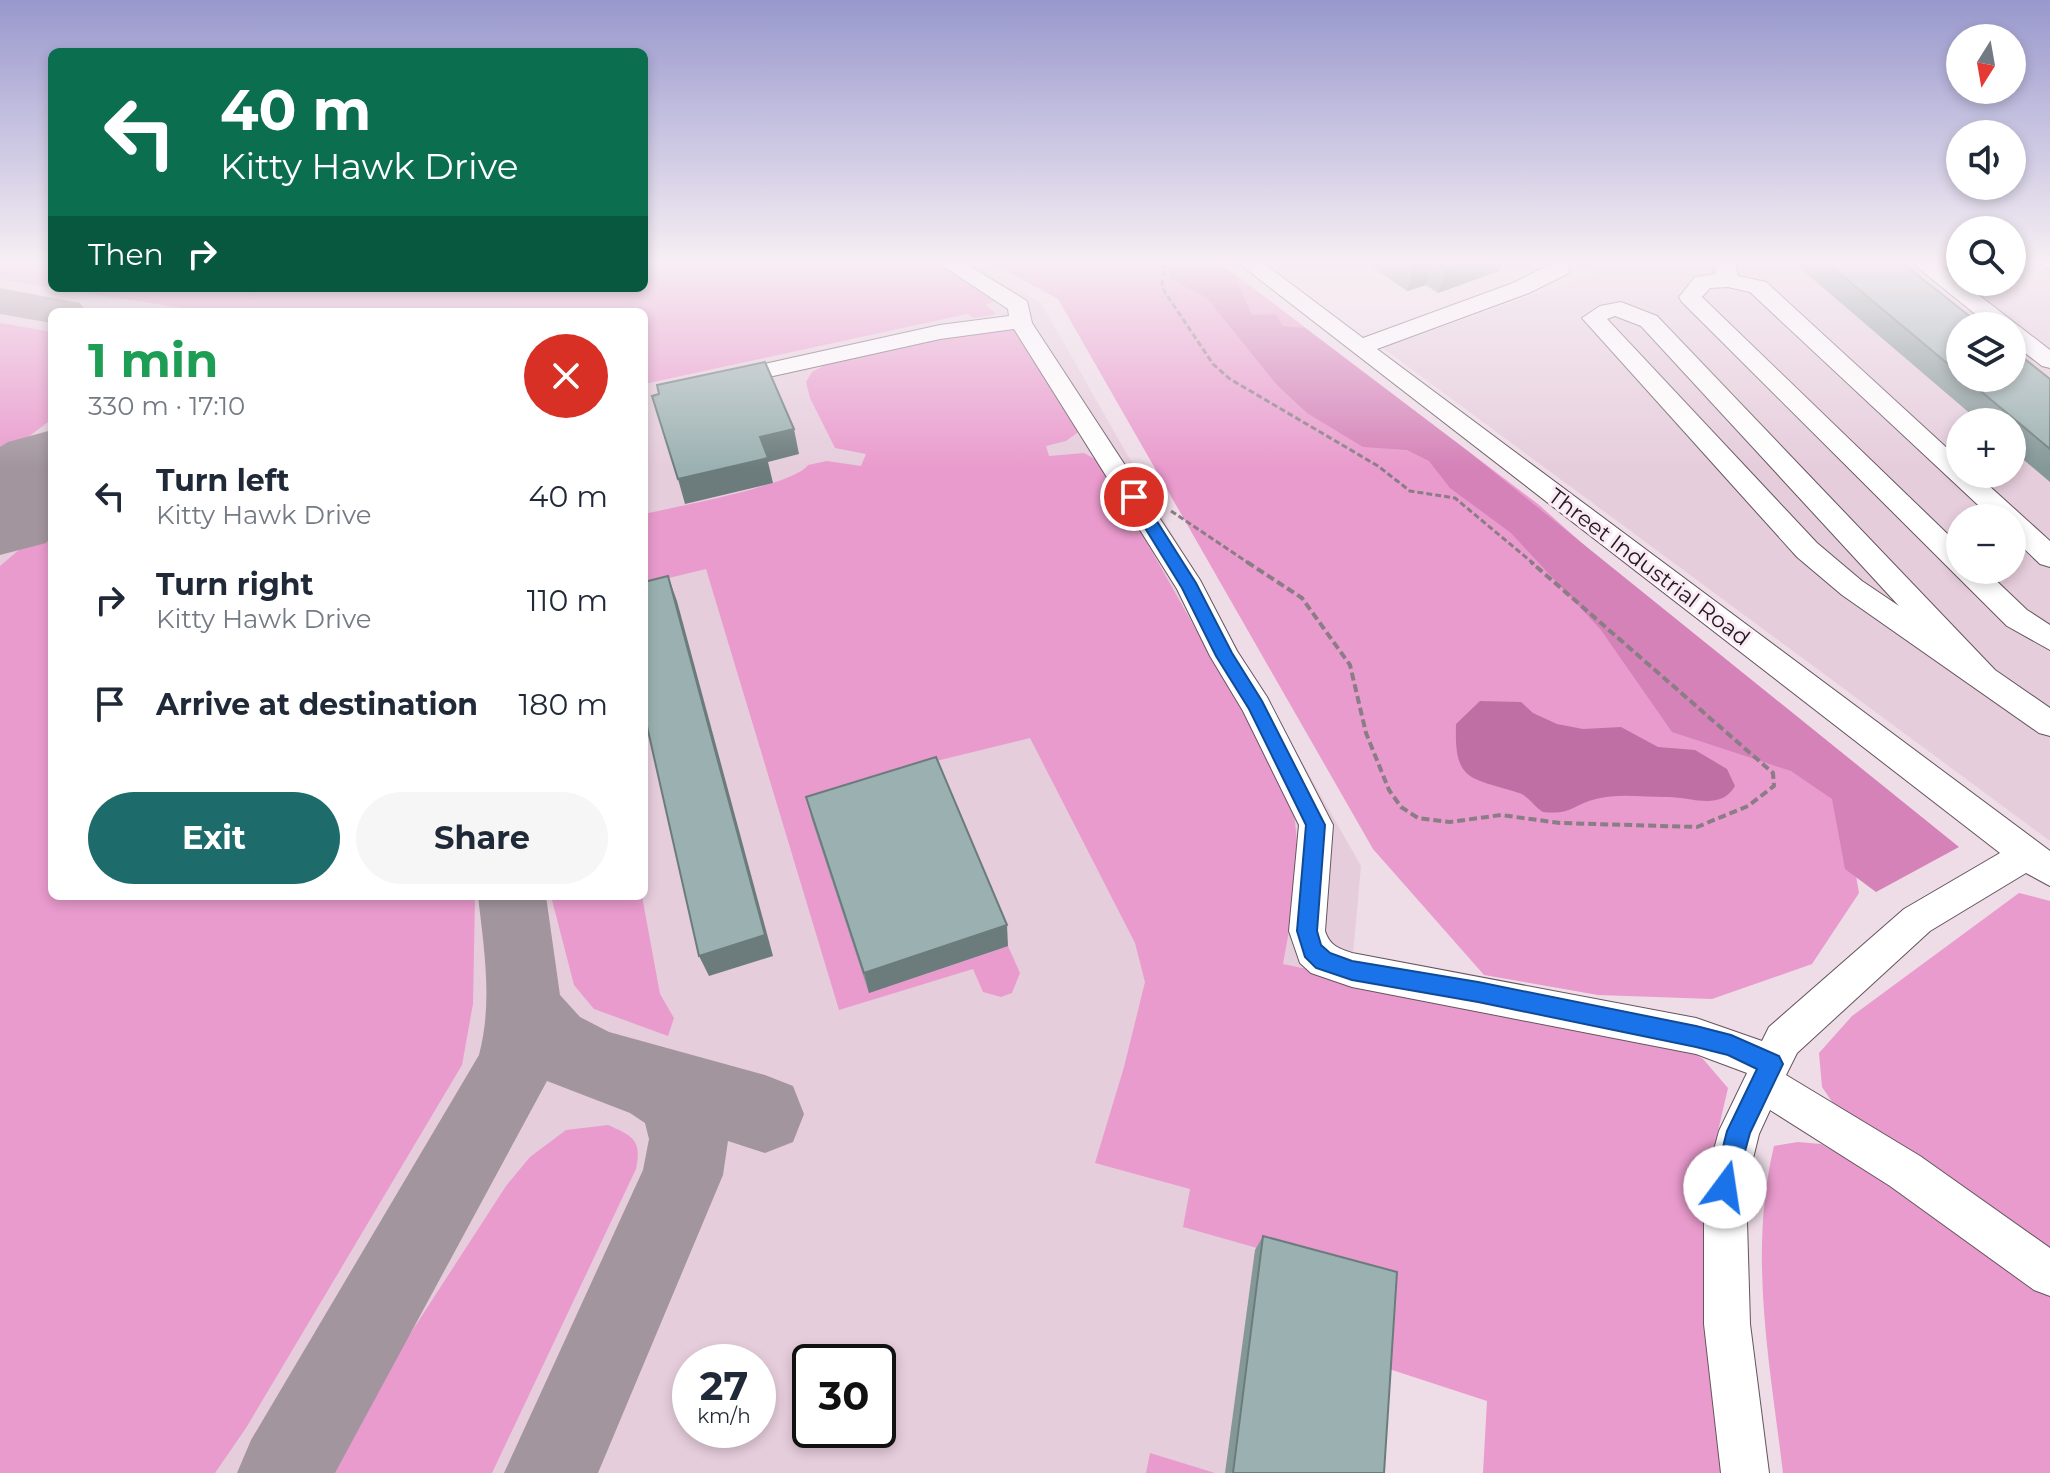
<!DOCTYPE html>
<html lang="en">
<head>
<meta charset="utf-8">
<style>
  :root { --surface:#fff; --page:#f6f6f7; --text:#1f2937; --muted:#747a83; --accent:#1e6b6c }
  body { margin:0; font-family:Montserrat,sans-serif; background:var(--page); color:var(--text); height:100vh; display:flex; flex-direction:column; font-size:30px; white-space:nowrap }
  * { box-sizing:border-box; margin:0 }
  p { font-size:26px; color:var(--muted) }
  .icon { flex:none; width:44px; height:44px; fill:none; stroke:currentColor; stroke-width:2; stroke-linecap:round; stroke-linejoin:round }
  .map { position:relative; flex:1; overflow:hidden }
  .details { position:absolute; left:48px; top:308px; width:600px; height:592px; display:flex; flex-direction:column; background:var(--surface); border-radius:12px; box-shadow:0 4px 12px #0003 }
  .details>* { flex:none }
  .top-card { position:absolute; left:48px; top:48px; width:600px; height:244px; border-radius:12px; box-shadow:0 4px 12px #0003; background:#0b6e4f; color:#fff; overflow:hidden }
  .needle { width:52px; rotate:191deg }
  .controls { position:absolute; left:1946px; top:24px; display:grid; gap:16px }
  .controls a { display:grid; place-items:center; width:80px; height:80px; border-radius:50%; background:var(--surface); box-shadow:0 4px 12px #0003; font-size:40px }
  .speed { position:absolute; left:672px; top:1344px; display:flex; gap:16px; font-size:40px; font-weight:700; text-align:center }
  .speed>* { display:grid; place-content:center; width:104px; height:104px; border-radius:50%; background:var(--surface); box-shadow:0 4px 12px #0003; line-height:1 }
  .speed small { font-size:20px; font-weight:400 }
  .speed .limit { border:4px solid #111; border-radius:12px; background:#fff; color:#111 }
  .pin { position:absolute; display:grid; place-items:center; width:68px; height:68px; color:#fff; margin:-34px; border:4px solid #fff; border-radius:50%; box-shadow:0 2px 8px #0007 }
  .me { position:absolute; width:88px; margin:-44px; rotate:14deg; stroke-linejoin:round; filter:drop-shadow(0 0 6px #0008) }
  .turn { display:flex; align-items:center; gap:28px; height:168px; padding:0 40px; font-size:36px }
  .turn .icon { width:104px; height:104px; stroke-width:2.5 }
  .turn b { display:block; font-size:56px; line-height:68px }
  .then { display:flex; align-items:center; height:76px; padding:0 40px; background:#0003; gap:16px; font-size:30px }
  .round { display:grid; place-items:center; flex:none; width:84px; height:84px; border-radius:42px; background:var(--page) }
  .summary { display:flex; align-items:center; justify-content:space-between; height:136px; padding:0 40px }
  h1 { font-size:48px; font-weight:700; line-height:60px; color:#1e9e55 }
  .action { display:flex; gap:16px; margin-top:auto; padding:16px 40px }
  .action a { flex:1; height:92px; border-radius:48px; background:var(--accent); color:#fff; font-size:32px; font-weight:700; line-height:92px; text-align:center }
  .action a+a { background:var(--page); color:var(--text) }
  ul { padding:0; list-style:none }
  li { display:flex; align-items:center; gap:24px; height:104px; padding:0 40px }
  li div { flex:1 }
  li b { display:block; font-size:30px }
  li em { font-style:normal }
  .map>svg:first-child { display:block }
  .built { fill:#e6cddc; fill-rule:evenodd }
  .green { fill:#e99bcd }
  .forest { fill:#d582b8 }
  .water { fill:#c06fa4 }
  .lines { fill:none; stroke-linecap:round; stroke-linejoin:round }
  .taxiway { fill:#a2959e; fill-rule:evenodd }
  .runway { fill:#a2959e; fill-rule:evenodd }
  .minor-casing { stroke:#64555e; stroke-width:2 }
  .path-far1 { stroke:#8a7d85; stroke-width:3; stroke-dasharray:6 3; stroke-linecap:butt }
  .path { stroke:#8a7d85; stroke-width:4; stroke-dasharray:8 4; stroke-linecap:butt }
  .minor { fill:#fff; fill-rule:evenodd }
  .wall { fill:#859898 }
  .shaded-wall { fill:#6c7c7c }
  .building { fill:#9bb1b1; stroke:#6c7c7c; stroke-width:2 }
  .route { fill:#1a73e8; stroke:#114b97; stroke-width:2 }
  .labels { text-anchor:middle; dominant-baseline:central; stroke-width:6; stroke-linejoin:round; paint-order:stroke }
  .street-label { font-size:22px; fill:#211b1f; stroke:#fbeaf4 }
</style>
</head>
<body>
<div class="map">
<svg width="2050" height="1473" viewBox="0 0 2050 1473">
  <rect width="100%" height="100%" fill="#eedce7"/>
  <g class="built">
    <path d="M 0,262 L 52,262 L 52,288 L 644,288 L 644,262 L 972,262 L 1041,303 L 1361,866 L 1327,1240 L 1370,1473 L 0,1473 ZM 52,312 L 644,312 L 644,896 L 52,896 ZM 690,1362 L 758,1362 L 758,1430 L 690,1430 ZM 810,1362 L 878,1362 L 878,1430 L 810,1430 Z"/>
    <path d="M 1609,262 L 1960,262 L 1960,282 L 2012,282 L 2012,262 L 2050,262 L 2050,841 L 1383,348 L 1614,266 ZM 1960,326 L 2012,326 L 2012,378 L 1960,378 ZM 1960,422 L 2012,422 L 2012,474 L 1960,474 ZM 1960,518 L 2012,518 L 2012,570 L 1960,570 Z"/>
  </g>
  <g class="green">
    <path d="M 0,262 L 52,262 L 52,288 L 0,279 Z"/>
    <path d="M 644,262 L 943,262 L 1001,298 L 986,305 L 996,314 L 975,318 L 967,314 L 644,384 L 644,312 L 207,312 L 53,288 L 644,288 Z"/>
    <path d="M 990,262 L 1219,262 L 1538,504 L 1712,659 L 1844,805 L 1859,893 L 1812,964 L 1712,999 L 1598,995 L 1484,975 L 1373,849 L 1058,299 Z"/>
    <path d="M 0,323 L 52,332 L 52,419 L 0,458 Z"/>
    <path d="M 1014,328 L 1080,431 L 1066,441 L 1046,446 L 1049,456 L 1084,453 L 1102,463 L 1291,798 C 1304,861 1294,903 1283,964 L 1681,1046 L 1703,1059 L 1728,1088 L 1703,1196 L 1707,1325 L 1722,1473 L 1483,1473 L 1487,1401 L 1386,1368 L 1383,1284 L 1183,1227 L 1190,1189 L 1095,1163 L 1124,1067 L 1145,982 L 1135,943 L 1030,738 L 932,762 L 869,993 L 1008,946 L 1020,973 L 1012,993 L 1001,997 L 983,992 L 973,969 L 839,1010 L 706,569 L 644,584 L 644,514 C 674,507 795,485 808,465 L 827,461 L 861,466 L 866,454 L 835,448 L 810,398 L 806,382 L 812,372 L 823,366 L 942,338 Z"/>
    <path d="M 52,522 L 52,896 L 475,896 L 473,1004 L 462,1065 L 246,1428 L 215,1473 L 0,1473 L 0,566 Z"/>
    <path d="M 2019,893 L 2050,901 L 2050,1250 L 1835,1106 L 1822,1087 L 1819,1053 L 1852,1016 Z"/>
    <path d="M 551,896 L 642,896 L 660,994 L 674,1018 L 668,1036 L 594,1009 L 574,985 Z"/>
    <path d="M 608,1125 C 633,1136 642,1140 636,1169 L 492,1473 L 327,1473 L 366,1402 L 506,1186 L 530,1157 L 566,1130 Z"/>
    <path d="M 1798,1142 L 1821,1144 L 1879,1177 L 2050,1297 L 2050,1473 L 1783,1473 C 1770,1364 1748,1255 1774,1146 Z"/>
    <path d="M 1150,1453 L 1215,1473 L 1146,1473 Z"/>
  </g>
  <path class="forest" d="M 1170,262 L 1208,262 L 1233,273 L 1252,315 L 1276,314 L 1283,326 L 1305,328 L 1469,452 L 1959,847 L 1876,892 L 1845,869 L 1832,799 L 1791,771 L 1672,732 L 1601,630 L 1511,533 L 1450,488 L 1429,461 L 1407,450 L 1363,447 L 1307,413 L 1276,384 L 1206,297 L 1170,279 Z"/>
  <path class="water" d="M 1480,701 L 1521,702 L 1533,713 L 1557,724 L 1583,729 L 1621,727 L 1658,747 L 1695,750 L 1727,769 L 1735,786 C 1720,812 1690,796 1666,797 C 1644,797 1617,793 1596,799 C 1572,805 1572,815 1543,812 C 1535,807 1527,795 1519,793 C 1470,777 1454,783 1456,724 Z"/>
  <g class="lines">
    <g class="taxiway">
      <path d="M 0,288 L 80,303 L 87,312 L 52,312 L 52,323 L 0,314 Z"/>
      <path d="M 478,896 L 546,896 L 560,995 L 580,1017 L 609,1032 L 765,1075 L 793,1086 L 804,1114 L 793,1142 L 765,1153 L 728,1141 L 723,1175 L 598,1473 L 504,1473 L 643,1170 L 649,1139 L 645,1123 L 630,1113 L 547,1081 L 335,1473 L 237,1473 L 251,1440 L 479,1055 C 493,1002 484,949 478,896 Z"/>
    </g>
    <path class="runway" d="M 52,430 L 52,537 L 46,543 L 0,555 L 0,447 L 8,442 Z"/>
    <defs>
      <g id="minor">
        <path d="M 937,262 L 963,262 L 1027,301 L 1032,323 L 1200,580 L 1237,651 L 1267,697 L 1333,825 L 1325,931 C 1330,946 1338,948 1352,953 L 1696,1018 L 1762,1041 L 1769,1027 L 1904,909 L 2000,853 L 1237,262 L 1262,262 L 1363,338 L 1513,283 L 1551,264 L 1567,264 L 1570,269 L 1567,274 L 1529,293 L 1377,349 L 2050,851 L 2050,886 L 2026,873 L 1930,931 L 1797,1053 L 1786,1075 L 1920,1156 L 2050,1248 L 2050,1296 L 2034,1290 L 1890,1186 L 1770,1110 L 1759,1134 L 1746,1187 L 1750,1324 L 1769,1473 L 1721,1473 L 1704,1324 L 1704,1187 L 1719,1131 L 1747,1073 L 1696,1054 L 1352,987 L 1311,973 L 1300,963 L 1289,931 L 1299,825 L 1243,711 L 1210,656 L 1177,589 L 1014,329 L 940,339 L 728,386 L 719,384 L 716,379 L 719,374 L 728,372 L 940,325 L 1009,316 L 1008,309 Z"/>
        <path d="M 1713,262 L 1735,262 L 1738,276 L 1766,282 L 1960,460 L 1960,474 L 1976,474 L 2050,541 L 2050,567 L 2040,564 L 2012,537 L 2012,518 L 1992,518 L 1750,292 L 1728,287 L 1710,288 L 1702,297 L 1960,546 L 1960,570 L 1985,570 L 2027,610 L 2050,625 L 2050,650 L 2007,626 L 1682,302 L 1679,297 L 1695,277 L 1716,274 Z"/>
        <path d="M 1911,262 L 1936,262 L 2050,350 L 2050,368 L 2042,366 L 2012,343 L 2012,326 L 1990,326 Z"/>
        <path d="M 2037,262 L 2050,262 L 2050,269 Z"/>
        <path d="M 1621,302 L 1657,316 L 1995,670 L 2050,708 L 2050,736 L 2039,733 L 1842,595 L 1797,557 L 1582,318 L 1600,306 ZM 1615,316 L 1641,326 L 1899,606 L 1862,581 L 1817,543 L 1607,319 Z"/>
      </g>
    </defs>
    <use href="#minor" class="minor-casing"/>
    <g class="path-far1">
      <path d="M 1166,262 L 1162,284 L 1164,291 L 1213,364 L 1230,379 L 1378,466 L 1410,491 L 1455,498 L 1534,564"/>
      <path d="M 1171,511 L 1250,564"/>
    </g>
    <path class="path" d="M 1247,562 L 1302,598 L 1350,665 L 1366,733 L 1389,790 L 1401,807 L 1418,818 L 1450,822 L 1501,815 L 1560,823 L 1697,827 L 1748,806 L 1774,786 L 1773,773 L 1531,562"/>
    <use href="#minor" class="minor"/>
  </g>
  <g class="wall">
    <path d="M 1365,262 L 1502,262 L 1499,271 L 1438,293 L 1426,285 L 1407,291 Z"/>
    <path d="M 1793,262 L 1901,262 L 1960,326 L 1960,378 L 2050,379 L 2050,482 L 2012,450 L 2012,422 L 1980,422 Z"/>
    <path d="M 806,797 L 1008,946 L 869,993 L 812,820 Z"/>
    <path d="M 1263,1236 L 1384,1473 L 1225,1473 L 1255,1250 Z"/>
  </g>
  <g class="shaded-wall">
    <path d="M 1427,262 L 1433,262 L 1426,285 L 1407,291 L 1414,266 Z"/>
    <path d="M 1463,262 L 1502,262 L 1499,271 L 1438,293 L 1446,268 Z"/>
    <path d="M 794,429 L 799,454 L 768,462 L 773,483 L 685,504 L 678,479 L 760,437 Z"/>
    <path d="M 668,576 L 677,601 L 773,956 L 709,976 L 699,956 Z"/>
    <path d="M 1007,925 L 1008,946 L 869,993 L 864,973 Z"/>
  </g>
  <g class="building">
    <path d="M 1408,262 L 1427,262 L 1414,266 Z"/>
    <path d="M 1437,262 L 1463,262 L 1446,268 Z"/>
    <path d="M 1826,262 L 1901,262 L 1982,326 L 1960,326 L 1960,374 Z"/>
    <path d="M 2012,349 L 2050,379 L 2050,449 L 1965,378 L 2012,378 Z"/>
    <path d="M 765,362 L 794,429 L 760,437 L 768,458 L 678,479 L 652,396 L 659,394 L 657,385 Z"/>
    <path d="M 668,576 L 765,935 L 699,956 L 644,713 L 644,582 Z"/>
    <path d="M 936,757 L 1007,925 L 864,973 L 806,797 Z"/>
    <path d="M 1263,1236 L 1397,1272 L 1384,1473 L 1233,1473 Z"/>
  </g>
  <linearGradient id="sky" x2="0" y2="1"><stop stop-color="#9898cd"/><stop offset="0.56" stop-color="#f7eff4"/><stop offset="1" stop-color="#f7eff4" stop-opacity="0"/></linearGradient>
  <rect width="2050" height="468" fill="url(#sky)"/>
  <path class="route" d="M 1134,492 L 1139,493 L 1196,583 L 1232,653 L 1262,701 L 1325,825 L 1317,931 L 1321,945 L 1330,953 L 1352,961 L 1478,982 L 1696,1026 L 1731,1035 L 1779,1056 L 1783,1064 L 1750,1133 L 1733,1195 L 1725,1199 L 1717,1195 L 1713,1187 L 1727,1131 L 1757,1069 L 1728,1055 L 1696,1047 L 1478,1002 L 1352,980 L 1316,968 L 1305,957 L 1297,931 L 1306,825 L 1249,709 L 1216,656 L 1182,588 L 1126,497 Z"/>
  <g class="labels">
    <g class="street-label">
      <text transform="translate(1649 567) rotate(37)">Threet Industrial Road</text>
    </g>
  </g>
</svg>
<div class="controls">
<a><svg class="needle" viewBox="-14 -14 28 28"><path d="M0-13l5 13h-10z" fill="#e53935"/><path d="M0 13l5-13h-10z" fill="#747a83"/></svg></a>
<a><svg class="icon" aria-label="sound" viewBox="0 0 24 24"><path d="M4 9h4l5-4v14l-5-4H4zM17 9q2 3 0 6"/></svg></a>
<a><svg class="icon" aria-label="search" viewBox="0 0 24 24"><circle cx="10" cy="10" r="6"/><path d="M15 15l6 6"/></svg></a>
<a><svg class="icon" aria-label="layers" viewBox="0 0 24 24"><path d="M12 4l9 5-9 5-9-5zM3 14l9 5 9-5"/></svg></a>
<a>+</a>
<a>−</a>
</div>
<div class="speed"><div>27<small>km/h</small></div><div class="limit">30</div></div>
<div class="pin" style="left:1134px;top:497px;background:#d93025"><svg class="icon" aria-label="arrive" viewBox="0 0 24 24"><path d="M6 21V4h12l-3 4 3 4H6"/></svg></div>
<svg class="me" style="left:1725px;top:1187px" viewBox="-20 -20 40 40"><circle r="19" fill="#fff"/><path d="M0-13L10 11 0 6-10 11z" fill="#1a73e8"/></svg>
<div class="top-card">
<div class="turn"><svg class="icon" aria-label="left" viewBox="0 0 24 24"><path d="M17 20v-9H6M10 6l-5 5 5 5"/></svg><div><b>40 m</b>Kitty Hawk Drive</div></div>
<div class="then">Then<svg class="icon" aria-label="right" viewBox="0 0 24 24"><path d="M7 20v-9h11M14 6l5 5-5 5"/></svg></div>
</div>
<section class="details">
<div class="summary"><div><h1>1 min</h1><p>330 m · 17:10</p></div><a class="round" style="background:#d93025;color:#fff"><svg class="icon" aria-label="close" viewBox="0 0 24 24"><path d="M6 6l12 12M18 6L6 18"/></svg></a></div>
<ul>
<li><svg class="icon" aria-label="left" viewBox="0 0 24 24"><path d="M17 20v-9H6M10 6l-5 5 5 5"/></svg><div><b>Turn left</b><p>Kitty Hawk Drive</p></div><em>40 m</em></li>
<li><svg class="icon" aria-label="right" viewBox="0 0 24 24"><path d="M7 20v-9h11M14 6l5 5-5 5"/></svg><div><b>Turn right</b><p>Kitty Hawk Drive</p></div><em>110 m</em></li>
<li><svg class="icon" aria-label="arrive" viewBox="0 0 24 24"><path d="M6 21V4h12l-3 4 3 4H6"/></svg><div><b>Arrive at destination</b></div><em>180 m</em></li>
</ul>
<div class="action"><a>Exit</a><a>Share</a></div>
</section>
</div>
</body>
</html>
